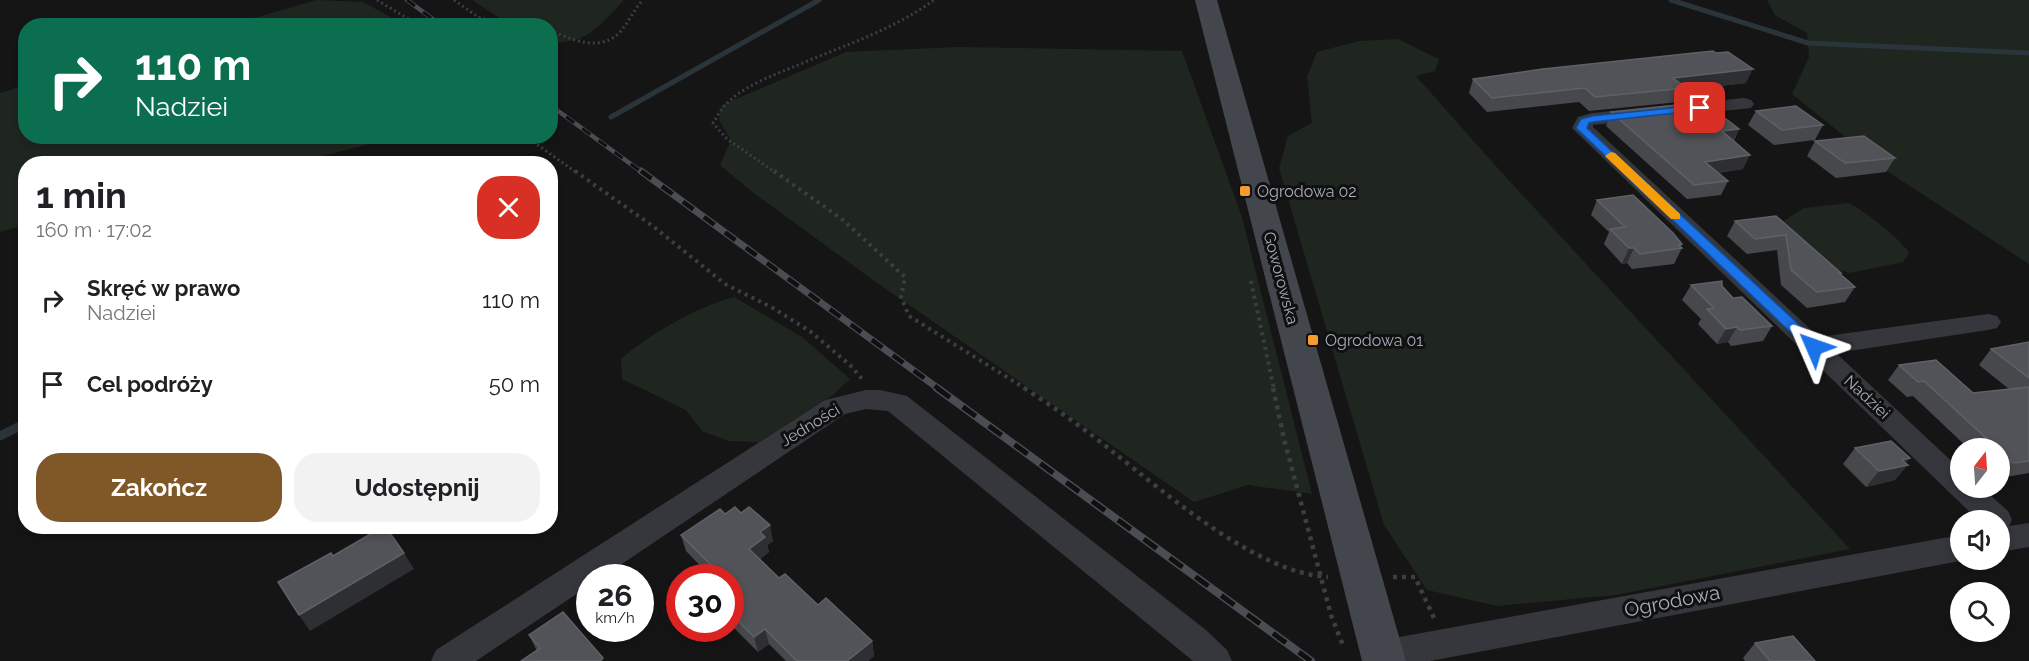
<!DOCTYPE html>
<html lang="pl">
<head>
<meta charset="utf-8">
<style>
  :root { --surface:#fff; --page:#f2f2f2; --text:#202124; --muted:#757577; --accent:#805828 }
  body { margin:0; font-family:Raleway,sans-serif; background:var(--page); color:var(--text); height:100vh; display:flex; flex-direction:column; font-size:22px; white-space:nowrap }
  * { box-sizing:border-box; margin:0 }
  p { font-size:20px; color:var(--muted) }
  .icon { flex:none; width:33px; height:33px; fill:none; stroke:currentColor; stroke-width:2; stroke-linecap:round; stroke-linejoin:round }
  .map { position:relative; flex:1; overflow:hidden }
  .side { position:absolute; left:18px; top:156px; width:540px; height:378px; display:flex; flex-direction:column; background:var(--surface); border-radius:24px; box-shadow:0 3px 9px #0003 }
  .side>* { flex:none }
  .top-card { position:absolute; left:18px; top:18px; width:540px; height:126px; border-radius:24px; box-shadow:0 3px 9px #0003; background:#0b6e4f; color:#fff; overflow:hidden }
  .needle { width:39px; rotate:17deg }
  .buttons { position:absolute; left:1950px; top:438px; display:grid; gap:12px }
  .buttons a { display:grid; place-items:center; width:60px; height:60px; border-radius:50%; background:var(--surface); box-shadow:0 3px 9px #0003; font-size:30px }
  .speed { position:absolute; left:576px; top:564px; display:flex; gap:12px; font-size:30px; font-weight:700; text-align:center }
  .speed>* { display:grid; place-content:center; width:78px; height:78px; border-radius:50%; background:var(--surface); box-shadow:0 3px 9px #0003; line-height:1 }
  .speed small { font-size:15px; font-weight:400 }
  .speed .limit { border:9px solid #d22; background:#fff; color:#111 }
  .pin { position:absolute; display:grid; place-items:center; width:51px; height:51px; color:#fff; margin:-26px; border-radius:12px; box-shadow:0 3px 9px #0006 }
  .me { position:absolute; width:66px; margin:-33px; rotate:313deg; stroke-linejoin:round; filter:drop-shadow(0 0 4px #0008) }
  .turn { display:flex; align-items:center; gap:21px; height:126px; padding:0 18px; font-size:27px }
  .turn .icon { width:78px; height:78px; stroke-width:2.5 }
  .turn b { display:block; font-size:42px; line-height:51px }
  .round { display:grid; place-items:center; flex:none; width:63px; height:63px; border-radius:24px; background:var(--page) }
  .summary { display:flex; align-items:center; justify-content:space-between; height:102px; padding:0 18px }
  h1 { font-size:36px; font-weight:700; line-height:45px }
  .cta { display:flex; gap:12px; margin-top:auto; padding:12px 18px }
  .cta a { flex:1; height:69px; border-radius:24px; background:var(--accent); color:#fff; font-size:24px; font-weight:700; line-height:69px; text-align:center }
  .cta a+a { background:var(--page); color:var(--text) }
  ul { padding:0; list-style:none }
  li { display:flex; align-items:center; gap:18px; height:84px; padding:0 18px }
  li div { flex:1 }
  li b { display:block; font-size:22px }
  li em { font-style:normal }
  .map>svg:first-child { display:block }
  .green { fill:#1f261f }
  .lines { fill:none; stroke-linecap:round; stroke-linejoin:round }
  .stream-far1 { stroke:#2a353b; stroke-width:5 }
  .stream { stroke:#2a353b; stroke-width:9 }
  .path-far2 { stroke:#3b3e43; stroke-width:3; stroke-dasharray:2 3; stroke-linecap:butt }
  .path-far1 { stroke:#3b3e43; stroke-width:4; stroke-dasharray:3 4.5; stroke-linecap:butt }
  .path { stroke:#3b3e43; stroke-width:4.5; stroke-dasharray:4 5; stroke-linecap:butt }
  .street { fill:#35373c; fill-rule:evenodd }
  .secondary { fill:#43464c; fill-rule:evenodd }
  .rail-far2-casing { stroke:#4a4d53; stroke-width:4.5 }
  .rail-far1-casing { stroke:#4a4d53; stroke-width:7 }
  .rail-casing { stroke:#4a4d53; stroke-width:8 }
  .rail-far2 { stroke:#101011; stroke-width:3; stroke-dasharray:10; stroke-linecap:butt }
  .rail-far1 { stroke:#101011; stroke-width:4.5; stroke-dasharray:13; stroke-linecap:butt }
  .rail { stroke:#101011; stroke-width:5; stroke-dasharray:16; stroke-linecap:butt }
  .wall { fill:#46484c }
  .shaded-wall { fill:#2e2f32 }
  .building { fill:#515358; stroke:#5e6166; stroke-width:1.5 }
  .route { fill:#1a73e8; stroke:#114b97; stroke-width:1.5 }
  .slow { fill:#f59e0b }
  .poi-dot { fill:#f69b2d; stroke:#101011; stroke-width:2 }
  .labels { text-anchor:middle; dominant-baseline:central; stroke-width:6; stroke-linejoin:round; paint-order:stroke }
  .poi-label { font-size:16px; fill:#a6adb7; stroke:#101011; text-anchor:start }
  .street-label { font-size:16px; fill:#a6adb7; stroke:#101011 }
  .near-street-label { font-size:20px; fill:#a6adb7; stroke:#101011 }
</style>
</head>
<body>
<div class="map">
<svg width="2029" height="661" viewBox="0 0 2029 661">
  <rect width="100%" height="100%" fill="#151516"/>
  <g class="green">
    <path d="M 317,0 L 363,2 L 405,25 L 230,25 Z"/>
    <path d="M 472,0 L 624,0 C 600,25 588,44 551,42 L 550,26 L 510,25 Z"/>
    <path d="M 1767,0 L 2029,0 L 2029,264 L 1890,173 L 1792,94 L 1809,57 L 1807,33 L 1775,15 Z"/>
    <path d="M 1398,39 L 1439,59 L 1435,71 L 1416,76 L 1502,173 L 1850,549 L 1616,595 L 1497,606 L 1427,590 L 1384,525 L 1279,168 L 1288,136 L 1312,123 L 1307,76 L 1317,52 L 1359,41 Z"/>
    <path d="M 958,47 L 1182,51 L 1242,217 L 1312,494 L 1248,485 L 1194,502 L 873,280 L 751,191 L 720,165 L 731,140 L 719,120 L 722,105 L 846,52 Z"/>
    <path d="M 25,85 L 26,136 L 389,137 L 381,141 L 323,156 L 286,158 L 248,163 L 26,164 L 25,225 L 0,232 L 0,93 Z"/>
    <path d="M 1849,203 C 1862,209 1903,241 1909,253 L 1903,262 L 1850,273 L 1825,266 L 1779,224 L 1804,208 Z"/>
    <path d="M 734,297 L 802,337 L 850,379 L 833,395 L 759,442 L 728,441 L 702,431 L 686,410 L 622,379 L 621,359 C 650,334 697,307 734,297 Z"/>
  </g>
  <g class="lines">
    <g class="stream-far1">
      <path d="M 1671,0 L 1808,43 L 2029,53"/>
      <path d="M 611,117 L 819,0"/>
    </g>
    <path class="stream" d="M 0,436 L 26,423"/>
    <g class="path-far2">
      <path d="M 377,0 L 420,26"/>
      <path d="M 454,0 L 478,17 L 491,21 L 542,26"/>
      <path d="M 550,30 C 572,40 601,53 621,31 C 629,22 634,9 643,0"/>
      <path d="M 525,136 L 577,173"/>
      <path d="M 776,173 L 727,139 L 713,123 C 717,117 721,109 726,104 C 745,85 774,75 798,65 C 845,45 893,30 934,0"/>
    </g>
    <g class="path-far1">
      <path d="M 575,171 L 654,227 L 725,284 L 773,308 L 811,332 L 850,365 L 862,379"/>
      <path d="M 774,171 L 843,220 L 905,277 L 901,297 L 909,316 L 1026,389"/>
      <path d="M 1251,281 L 1274,389"/>
    </g>
    <g class="path">
      <path d="M 1024,388 C 1055,408 1085,429 1113,452 C 1168,495 1257,573 1328,577"/>
      <path d="M 1273,388 L 1284,439 L 1331,615 L 1344,648"/>
      <path d="M 1393,577 L 1415,577 L 1434,618"/>
    </g>
    <g class="street">
      <path d="M 1744,98 L 1751,100 L 1754,104 L 1751,108 L 1593,125 L 1593,127 L 1819,337 L 1988,314 L 1997,316 L 2001,322 L 1997,328 L 1988,330 L 1836,353 L 1960,469 L 1960,488 L 1982,488 L 2008,511 L 2012,520 L 2009,526 L 2029,523 L 2029,547 L 2000,552 L 2000,520 L 1978,520 L 1572,128 L 1578,117 L 1592,113 Z"/>
      <path d="M 866,390 L 880,390 L 907,396 L 1206,630 L 1227,650 L 1232,661 L 1193,661 L 888,411 L 866,409 L 845,414 L 601,578 L 590,578 L 590,585 L 476,661 L 431,661 L 436,650 L 825,400 Z"/>
      <path d="M 1960,535 L 1960,560 L 1963,560 L 1960,561 L 1430,661 L 1369,661 L 1366,655 L 1371,644 L 1383,640 Z"/>
    </g>
    <path class="secondary" d="M 1195,0 L 1217,0 L 1406,661 L 1362,661 Z"/>
    <defs>
      <g id="rail-far2">
        <path d="M 407,0 L 442,26"/>
        <path d="M 550,105 L 643,173"/>
      </g>
      <path id="rail-far1" d="M 641,171 L 939,389"/>
      <path id="rail" d="M 937,388 L 1311,661"/>
    </defs>
    <use href="#rail-far2" class="rail-far2-casing"/>
    <use href="#rail-far1" class="rail-far1-casing"/>
    <use href="#rail" class="rail-casing"/>
    <use href="#rail-far2" class="rail-far2"/>
    <use href="#rail-far1" class="rail-far1"/>
    <use href="#rail" class="rail"/>
  </g>
  <g class="wall">
    <path d="M 1473,79 L 1746,83 L 1685,90 L 1679,102 L 1589,111 L 1579,102 L 1487,112 L 1469,93 Z"/>
    <path d="M 1756,111 L 1823,125 L 1815,140 L 1774,145 L 1748,125 Z"/>
    <path d="M 1611,112 L 1739,129 L 1734,141 L 1743,169 L 1718,173 L 1728,181 L 1721,195 L 1687,199 L 1606,126 Z"/>
    <path d="M 1815,141 L 1895,158 L 1886,172 L 1836,178 L 1807,156 Z"/>
    <path d="M 1597,200 L 1682,244 L 1681,247 L 1682,248 L 1674,264 L 1632,269 L 1627,263 L 1622,264 L 1604,244 L 1609,232 L 1591,215 Z"/>
    <path d="M 1776,216 L 1855,287 L 1845,302 L 1807,308 L 1781,285 L 1777,250 L 1747,254 L 1727,236 L 1735,221 Z"/>
    <path d="M 1691,285 L 1722,286 L 1733,298 L 1772,326 L 1763,341 L 1731,346 L 1728,342 L 1717,344 L 1698,324 L 1701,319 L 1682,300 Z"/>
    <path d="M 2029,342 L 2029,473 L 2000,478 L 2000,448 L 1968,448 L 1913,396 L 1907,397 L 1888,380 L 1899,365 L 1973,393 L 2009,389 L 1979,365 L 1991,349 Z"/>
    <path d="M 1855,448 L 1906,463 L 1895,480 L 1866,487 L 1843,464 Z"/>
    <path d="M 741,513 L 773,541 L 767,545 L 769,552 L 760,559 L 779,578 L 872,641 L 874,656 L 868,661 L 786,661 L 769,644 L 758,652 L 730,624 L 730,578 L 712,578 L 686,551 L 681,535 L 725,514 Z"/>
    <path d="M 529,635 L 604,661 L 537,651 Z"/>
    <path d="M 1755,643 L 1815,661 L 1745,661 L 1743,658 Z"/>
  </g>
  <g class="shaded-wall">
    <path d="M 1753,69 L 1746,83 L 1685,90 L 1686,88 L 1673,78 Z"/>
    <path d="M 1739,129 L 1732,143 L 1722,131 Z"/>
    <path d="M 1750,155 L 1743,169 L 1698,176 L 1705,162 Z"/>
    <path d="M 1629,248 L 1634,248 L 1627,263 L 1622,264 Z"/>
    <path d="M 1737,327 L 1728,342 L 1717,344 L 1726,329 Z"/>
    <path d="M 1910,458 L 1904,465 L 1908,465 L 1895,480 L 1866,487 L 1879,471 L 1902,460 Z"/>
    <path d="M 770,525 L 773,541 L 767,545 L 769,552 L 753,564 L 749,549 L 760,532 Z"/>
    <path d="M 404,553 L 414,569 L 310,631 L 299,615 Z"/>
    <path d="M 765,629 L 769,644 L 758,652 L 754,637 Z"/>
    <path d="M 872,641 L 874,656 L 868,661 L 847,661 Z"/>
  </g>
  <g class="building">
    <path d="M 1713,51 L 1716,53 L 1728,52 L 1753,69 L 1673,78 L 1686,88 L 1595,97 L 1585,88 L 1492,98 L 1473,79 L 1543,69 Z"/>
    <path d="M 1704,102 L 1739,129 L 1722,131 L 1750,155 L 1705,162 L 1728,181 L 1694,185 L 1611,112 Z"/>
    <path d="M 1796,106 L 1823,125 L 1782,130 L 1756,111 Z"/>
    <path d="M 1864,136 L 1895,158 L 1845,163 L 1815,141 Z"/>
    <path d="M 1633,195 L 1673,233 L 1682,244 L 1678,245 L 1682,248 L 1640,254 L 1634,248 L 1629,248 L 1610,229 L 1625,227 L 1597,200 Z"/>
    <path d="M 1776,216 L 1841,273 L 1839,273 L 1855,287 L 1817,292 L 1791,270 L 1786,235 L 1755,239 L 1735,221 Z"/>
    <path d="M 1722,281 L 1722,286 L 1733,298 L 1742,297 L 1772,326 L 1740,330 L 1737,327 L 1726,329 L 1707,309 L 1714,308 L 1691,285 Z"/>
    <path d="M 2029,342 L 2029,378 L 1991,349 Z"/>
    <path d="M 1936,360 L 1973,393 L 2029,387 L 2029,461 L 2013,463 L 2000,451 L 2000,448 L 1997,448 L 1924,381 L 1918,382 L 1899,365 Z"/>
    <path d="M 1891,441 L 1910,458 L 1902,460 L 1908,465 L 1879,471 L 1855,448 Z"/>
    <path d="M 735,507 L 741,513 L 749,507 L 770,525 L 760,532 L 765,537 L 749,549 L 779,578 L 785,574 L 818,605 L 826,598 L 872,641 L 847,661 L 797,661 L 765,629 L 754,637 L 730,613 L 730,578 L 721,578 L 722,576 L 681,535 L 720,509 L 725,514 Z"/>
    <path d="M 384,526 L 385,526 L 404,553 L 299,615 L 278,582 L 331,553 L 333,556 Z"/>
    <path d="M 563,612 L 603,658 L 600,661 L 521,661 L 540,648 L 529,635 Z"/>
    <path d="M 1793,636 L 1815,661 L 1770,661 L 1755,643 Z"/>
  </g>
  <path class="route" d="M 1700,105 L 1704,106 L 1704,110 L 1593,122 L 1589,123 L 1587,128 L 1819,343 L 1821,347 L 1819,350 L 1809,350 L 1576,128 L 1581,119 L 1592,116 Z"/>
  <path class="slow" d="M 1611,152 L 1615,153 L 1680,214 L 1680,219 L 1671,219 L 1607,158 L 1605,156 Z"/>
  <g class="poi-dot">
    <rect x="1239" y="185" width="12" height="12" rx="3"/>
    <rect x="1307" y="334" width="12" height="12" rx="3"/>
  </g>
  <g class="labels">
    <g class="poi-label">
      <text x="1257" y="191">Ogrodowa 02</text>
      <text x="1325" y="340">Ogrodowa 01</text>
    </g>
    <g class="street-label">
      <text transform="translate(1281 278) rotate(75)">Goworowska</text>
      <text transform="translate(1867 397) rotate(43)">Nadziei</text>
      <text transform="translate(810 425) rotate(-31)">Jedności</text>
    </g>
    <g class="near-street-label">
      <text transform="translate(1672 601) rotate(-11)">Ogrodowa</text>
    </g>
  </g>
</svg>
<div class="buttons">
<a><svg class="needle" viewBox="-14 -14 28 28"><path d="M0-13l5 13h-10z" fill="#e53935"/><path d="M0 13l5-13h-10z" fill="#757577"/></svg></a>
<a><svg class="icon" aria-label="sound" viewBox="0 0 24 24"><path d="M4 9h4l5-4v14l-5-4H4zM17 9q2 3 0 6"/></svg></a>
<a><svg class="icon" aria-label="search" viewBox="0 0 24 24"><circle cx="10" cy="10" r="6"/><path d="M15 15l6 6"/></svg></a>
</div>
<div class="speed"><div>26<small>km/h</small></div><div class="limit">30</div></div>
<div class="pin" style="left:1700px;top:108px;background:#d93025"><svg class="icon" aria-label="arrive" viewBox="0 0 24 24"><path d="M6 21V4h12l-3 4 3 4H6"/></svg></div>
<svg class="me" style="left:1814px;top:347px" viewBox="-20 -20 40 40"><path d="M0-17L14 15 0 8-14 15z" fill="#1a73e8" stroke="#fff" stroke-width="4"/></svg>
<div class="top-card">
<div class="turn"><svg class="icon" aria-label="right" viewBox="0 0 24 24"><path d="M7 20v-9h11M14 6l5 5-5 5"/></svg><div><b>110 m</b>Nadziei</div></div>
</div>
<section class="side">
<div class="summary"><div><h1>1 min</h1><p>160 m · 17:02</p></div><a class="round" style="background:#d93025;color:#fff"><svg class="icon" aria-label="close" viewBox="0 0 24 24"><path d="M6 6l12 12M18 6L6 18"/></svg></a></div>
<ul>
<li><svg class="icon" aria-label="right" viewBox="0 0 24 24"><path d="M7 20v-9h11M14 6l5 5-5 5"/></svg><div><b>Skręć w prawo</b><p>Nadziei</p></div><em>110 m</em></li>
<li><svg class="icon" aria-label="arrive" viewBox="0 0 24 24"><path d="M6 21V4h12l-3 4 3 4H6"/></svg><div><b>Cel podróży</b></div><em>50 m</em></li>
</ul>
<div class="cta"><a>Zakończ</a><a>Udostępnij</a></div>
</section>
</div>
</body>
</html>
